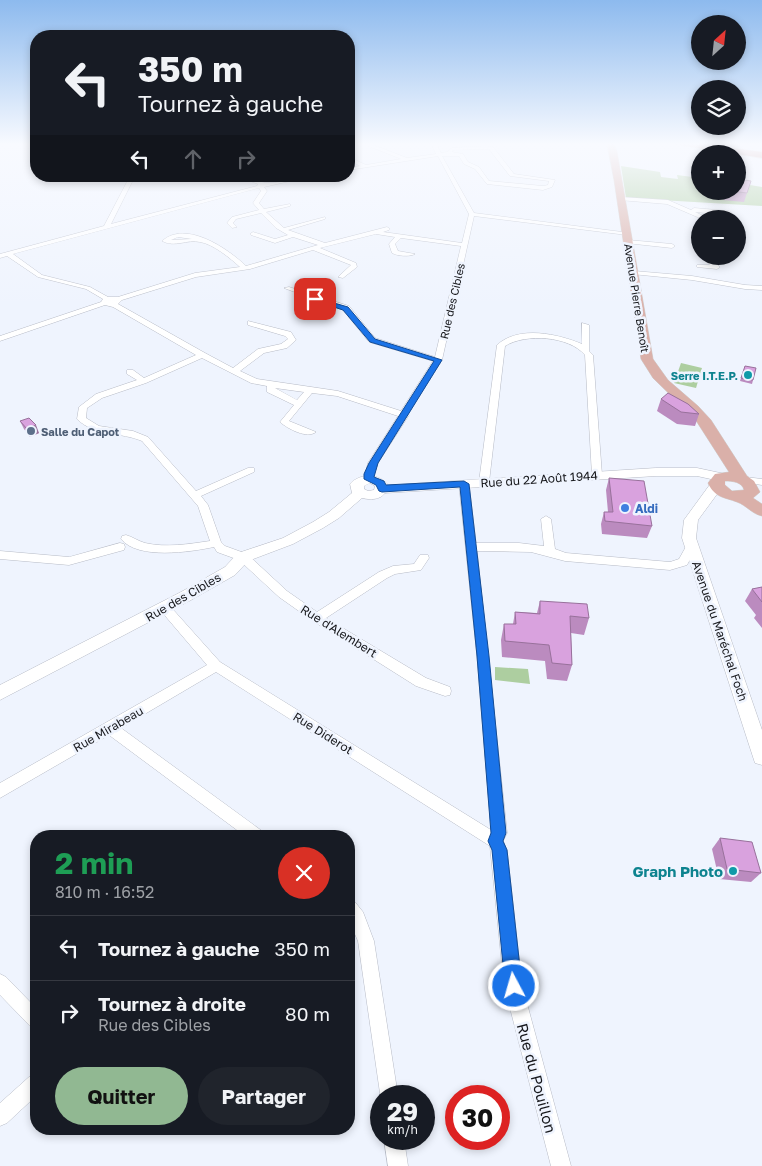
<!DOCTYPE html>
<html lang="fr">
<head>
<meta charset="utf-8">
<style>
  :root { --surface:#171b24; --page:#20242c; --text:#f1f3f6; --muted:#9ea1a6; --line:#363941; --accent:#91b892 }
  body { margin:0; font-family:"Golos Text",sans-serif; background:var(--page); color:var(--text); height:100vh; display:flex; flex-direction:column; font-size:19px; white-space:nowrap }
  * { box-sizing:border-box; margin:0 }
  p { font-size:16px; color:var(--muted) }
  .icon { flex:none; width:28px; height:28px; fill:none; stroke:currentColor; stroke-width:2; stroke-linecap:round; stroke-linejoin:round }
  .map { position:relative; flex:1; overflow:hidden }
  .details { position:absolute; left:30px; top:830px; width:325px; height:305px; display:flex; flex-direction:column; background:var(--surface); border-radius:20px; box-shadow:0 2px 8px #0003 }
  .details>* { flex:none }
  .hud { position:absolute; left:30px; top:30px; width:325px; height:152px; border-radius:20px; box-shadow:0 2px 8px #0003; background:#171b24; color:var(--text); overflow:hidden }
  .needle { width:32px; rotate:27deg }
  .tools { position:absolute; left:691px; top:15px; display:grid; gap:10px }
  .tools a { display:grid; place-items:center; width:55px; height:55px; border-radius:50%; background:var(--surface); box-shadow:0 2px 8px #0003; font-size:25px }
  .speed { position:absolute; left:370px; top:1085px; display:flex; gap:10px; font-size:25px; font-weight:700; text-align:center }
  .speed>* { display:grid; place-content:center; width:65px; height:65px; border-radius:50%; background:var(--surface); box-shadow:0 2px 8px #0003; line-height:1 }
  .speed small { font-size:12px; font-weight:400 }
  .speed .limit { border:8px solid #d22; background:#fff; color:#111 }
  .pin { position:absolute; display:grid; place-items:center; width:42px; height:42px; color:#fff; margin:-21px; border-radius:10px; box-shadow:0 2px 8px #0006 }
  .me { position:absolute; width:55px; margin:-28px; rotate:354deg; stroke-linejoin:round; filter:drop-shadow(0 0 4px #0008) }
  .turn { display:flex; align-items:center; gap:18px; height:105px; padding:0 25px; font-size:22px }
  .turn .icon { width:65px; height:65px; stroke-width:2.5 }
  .turn b { display:block; font-size:35px; line-height:42px }
  .lanes { display:flex; align-items:center; height:48px; padding:0 25px; background:#0003; justify-content:center; gap:25px; direction:ltr }
  .lanes .off { opacity:.35 }
  .round { display:grid; place-items:center; flex:none; width:52px; height:52px; border-radius:26px; background:var(--page) }
  .overview { display:flex; align-items:center; justify-content:space-between; height:85px; padding:0 25px }
  h1 { font-size:30px; font-weight:700; line-height:38px; color:#1e9e55 }
  .cta { display:flex; gap:10px; margin-top:auto; padding:10px 25px }
  .cta a { flex:1; height:58px; border-radius:30px; background:var(--accent); color:#111; font-size:20px; font-weight:700; line-height:58px; text-align:center }
  .cta a+a { background:var(--page); color:var(--text) }
  ul { padding:0; list-style:none }
  li { display:flex; align-items:center; gap:15px; height:65px; padding:0 25px; border-top:1px solid var(--line) }
  li div { flex:1 }
  li b { display:block; font-size:19px }
  li em { font-style:normal }
  .map>svg:first-child { display:block }
  .green { fill:#adcea0 }
  .lines { fill:none; stroke-linecap:round; stroke-linejoin:round }
  .street-casing { stroke:#b7bbc6; stroke-width:1 }
  .secondary-casing { stroke:#b7bbc6; stroke-width:1 }
  .primary-casing { stroke:#d0d1d1; stroke-width:1 }
  .highway-casing { stroke:#d0d1d1; stroke-width:1 }
  .street { fill:#fff; fill-rule:evenodd }
  .secondary { fill:#fff; fill-rule:evenodd }
  .primary { fill:#dab0a9; fill-rule:evenodd }
  .highway { fill:#c27b70; fill-rule:evenodd }
  .wall { fill:#bb8bbf }
  .shaded-wall { fill:#98719b }
  .building { fill:#d9a2de; stroke:#98719b }
  .route { fill:#1a73e8; stroke:#114b97 }
  .culture-dot { fill:#0f9aa8; stroke:#eff4fe; stroke-width:2 }
  .service-dot { fill:#5c6f8a; stroke:#eff4fe; stroke-width:2 }
  .shop-dot { fill:#3f7fe0; stroke:#eff4fe; stroke-width:2 }
  .labels { text-anchor:middle; dominant-baseline:central; stroke-width:5; stroke-linejoin:round; paint-order:stroke }
  .far-street-label { font-size:11px; fill:#16171b; stroke:#eff4fe }
  .far-culture-label { font-size:11px; font-weight:bold; fill:#0d838f; stroke:#eff4fe; text-anchor:end }
  .far-service-label { font-size:11px; font-weight:bold; fill:#4e5e75; stroke:#eff4fe; text-anchor:start }
  .street-label { font-size:12px; fill:#16171b; stroke:#eff4fe }
  .shop-label { font-size:12px; font-weight:bold; fill:#366cbe; stroke:#eff4fe; text-anchor:start }
  .near-culture-label { font-size:15px; font-weight:bold; fill:#0d838f; stroke:#eff4fe; text-anchor:end }
  .near-street-label { font-size:15px; fill:#16171b; stroke:#eff4fe }
</style>
</head>
<body>
<div class="map">
<svg width="762" height="1166" viewBox="0 0 762 1166">
  <rect width="100%" height="100%" fill="#eff4fe"/>
  <g class="green">
    <path d="M 621,166 L 660,172 L 661,177 L 678,179 L 677,175 L 700,178 L 700,191 L 738,191 L 738,183 L 762,187 L 762,206 L 626,198 Z"/>
    <path d="M 681,363 L 702,368 L 696,388 L 674,383 Z"/>
    <path d="M 495,667 L 528,669 L 530,684 L 495,680 Z"/>
  </g>
  <g class="lines">
    <defs>
      <g id="street">
        <path d="M 361,143 L 368,143 L 407,158 L 436,154 L 431,143 L 436,143 L 441,153 L 447,152 L 452,148 L 487,146 L 493,147 L 514,174 L 555,180 L 552,187 L 543,190 L 487,184 L 475,169 L 464,164 L 459,156 L 442,156 L 474,213 L 630,233 L 627,235 L 474,216 L 442,360 L 408,414 L 409,415 L 378,463 L 372,481 L 366,481 L 364,479 L 368,463 L 398,416 L 337,396 L 312,393 L 289,421 L 316,432 C 307,439 288,429 280,422 L 294,405 L 267,392 L 267,386 L 251,383 L 202,358 L 146,383 L 102,398 L 87,408 L 86,418 L 99,426 L 133,431 L 148,437 L 196,491 L 248,468 L 254,468 L 254,472 L 201,496 L 208,505 L 221,542 L 225,546 L 247,554 L 287,591 L 317,612 L 379,572 L 393,566 L 414,564 L 420,555 L 428,555 L 429,558 L 421,570 L 395,574 L 387,578 L 326,618 L 426,678 L 450,687 L 451,691 L 450,695 L 445,696 L 416,686 L 313,621 L 279,597 L 239,560 L 217,552 L 214,547 C 190,552 138,560 121,539 L 122,536 L 126,535 C 133,537 138,541 145,543 C 166,548 189,544 210,541 L 198,506 L 142,441 C 121,432 94,436 77,419 L 79,407 L 96,394 L 137,380 L 127,374 L 127,370 L 133,370 L 144,378 L 196,355 L 113,307 L 105,305 L 0,341 L 0,336 L 101,302 L 103,299 L 86,289 L 38,277 L 7,256 L 0,258 L 0,254 L 104,226 L 130,176 L 135,176 L 111,224 L 257,186 L 258,184 L 238,176 C 248,176 259,183 269,183 C 283,183 297,176 312,176 L 264,187 L 267,191 L 259,203 L 264,209 L 290,204 L 290,206 L 266,212 L 284,228 L 325,217 L 325,219 L 288,230 L 325,243 L 387,227 L 390,229 L 389,230 L 383,232 L 462,243 L 469,214 L 438,156 L 349,170 L 349,168 L 360,166 L 349,160 L 349,157 L 366,165 L 401,159 ZM 489,149 L 510,176 L 549,181 L 548,185 L 543,186 L 489,181 L 479,167 L 468,162 L 463,154 L 452,152 L 453,150 ZM 259,188 L 261,191 L 253,203 L 259,210 L 232,217 L 227,223 L 232,228 L 237,227 L 233,223 L 236,219 L 261,213 L 276,228 L 288,235 L 275,239 L 253,232 L 250,234 L 251,235 L 275,243 L 293,237 L 318,245 L 246,266 C 227,248 186,220 162,241 C 175,248 187,239 200,242 C 213,244 230,258 240,267 L 195,273 L 118,297 L 108,297 L 90,287 L 42,275 L 13,254 ZM 376,234 L 395,237 L 389,244 L 392,253 C 397,256 410,257 415,254 L 398,251 L 395,244 L 401,238 L 461,246 L 435,357 L 375,338 L 349,306 L 289,287 L 284,288 L 343,310 L 369,342 L 433,361 L 401,411 L 338,391 L 257,379 L 240,371 L 264,353 L 287,348 L 296,340 L 291,332 L 248,321 L 248,325 L 285,336 L 288,339 L 281,344 L 258,349 L 233,368 L 205,353 L 118,304 L 122,300 L 196,277 L 250,269 L 313,250 L 351,265 L 338,277 L 343,278 L 357,267 L 356,263 L 320,248 ZM 178,237 L 192,239 L 171,240 ZM 275,388 L 304,392 L 297,400 Z"/>
        <path d="M 621,197 L 668,200 L 691,210 L 694,208 L 729,211 L 733,214 L 729,219 L 723,219 L 727,215 L 695,212 L 710,219 L 702,219 L 667,204 L 619,200 Z"/>
        <path d="M 628,240 L 672,244 L 675,246 L 672,248 L 626,243 L 625,242 Z"/>
        <path d="M 700,256 L 707,256 L 720,267 L 717,269 L 697,267 L 697,265 L 710,265 Z"/>
        <path d="M 634,271 L 692,276 L 745,285 L 762,286 L 762,290 L 745,289 L 692,280 L 632,274 L 632,272 Z"/>
        <path d="M 582,323 L 589,325 L 589,351 L 593,355 L 602,475 L 597,478 L 592,475 L 585,355 C 569,336 526,333 505,346 L 489,482 L 487,484 L 481,484 L 479,482 L 497,345 C 519,325 558,334 582,344 Z"/>
        <path d="M 745,477 L 762,479 L 762,485 L 742,482 L 740,480 Z"/>
        <path d="M 464,481 L 469,484 L 476,543 L 519,543 L 544,546 L 541,519 L 546,516 L 551,519 L 555,549 L 566,553 L 670,562 L 679,559 L 688,543 L 692,542 L 697,546 L 687,565 L 670,570 L 565,561 L 531,552 L 477,551 L 507,833 L 503,841 L 507,850 L 522,985 L 571,1166 L 551,1166 L 504,985 L 490,846 L 216,672 L 121,728 L 262,831 L 264,836 L 245,836 L 109,735 L 0,798 L 0,783 L 207,665 L 161,611 L 159,608 L 161,605 L 169,605 L 220,662 L 491,830 L 477,656 L 459,484 Z"/>
        <path d="M 120,543 L 124,544 L 125,547 L 124,550 L 69,565 L 0,559 L 0,551 L 69,557 Z"/>
        <path d="M 349,900 L 355,902 L 363,912 L 374,941 L 398,1096 L 381,1096 L 381,1100 L 358,941 L 349,921 Z"/>
        <path d="M 0,974 L 6,977 L 36,1008 L 36,1029 L 30,1026 L 0,995 Z"/>
        <path d="M 36,1075 L 36,1096 L 7,1123 L 0,1126 L 0,1103 L 29,1077 Z"/>
        <path d="M 384,1139 L 404,1139 L 408,1166 L 388,1166 Z"/>
      </g>
      <g id="secondary">
        <path d="M 656,468 L 697,468 L 725,474 L 726,477 L 720,481 L 697,476 L 656,476 L 385,493 C 380,500 370,500 362,498 L 339,518 L 323,528 L 293,544 L 248,561 L 235,575 L 191,600 L 0,700 L 0,685 L 181,592 L 225,567 L 238,553 L 283,538 L 313,522 L 329,512 L 352,493 L 350,484 C 360,473 379,473 388,485 ZM 370,483 L 375,486 L 374,490 L 368,491 L 364,489 L 364,486 Z"/>
        <path d="M 716,482 L 723,486 L 698,520 L 696,538 L 762,730 L 762,765 L 755,763 L 753,757 L 682,538 L 684,520 L 711,483 Z"/>
      </g>
      <path id="primary" d="M 607,143 L 614,143 L 617,152 L 653,359 L 668,380 L 698,406 L 711,420 L 747,476 L 754,481 L 760,492 L 753,498 L 762,504 L 762,516 C 752,514 746,505 737,502 C 724,497 715,498 708,483 L 715,474 L 729,472 L 695,419 L 653,378 L 641,359 L 614,180 ZM 725,481 C 733,481 742,482 744,490 L 732,491 L 725,485 Z"/>
      <path id="highway" d="M 668,143 L 694,143 L 762,152 L 762,158 Z"/>
    </defs>
    <use href="#street" class="street-casing"/>
    <use href="#secondary" class="secondary-casing"/>
    <use href="#primary" class="primary-casing"/>
    <use href="#highway" class="highway-casing"/>
    <use href="#street" class="street"/>
    <use href="#secondary" class="secondary"/>
    <use href="#primary" class="primary"/>
    <use href="#highway" class="highway"/>
  </g>
  <g class="wall">
    <path d="M 751,181 L 744,202 L 723,200 L 724,191 L 738,191 Z"/>
    <path d="M 745,366 L 753,380 L 752,384 L 740,381 Z"/>
    <path d="M 661,399 L 699,414 L 695,426 L 677,424 L 657,411 Z"/>
    <path d="M 20,421 L 39,433 L 30,437 L 24,429 Z"/>
    <path d="M 609,478 L 652,526 L 647,538 L 602,534 L 601,524 L 604,512 L 608,512 L 606,490 Z"/>
    <path d="M 762,587 L 762,628 L 754,618 L 756,615 L 745,601 L 752,589 Z"/>
    <path d="M 540,601 L 589,618 L 584,635 L 571,633 L 572,665 L 567,681 L 547,679 L 545,661 L 502,657 L 501,640 L 504,624 L 513,624 L 515,612 L 537,613 Z"/>
    <path d="M 720,838 L 761,873 L 751,882 L 719,879 L 712,849 Z"/>
  </g>
  <path class="shaded-wall" d="M 36,425 L 39,433 L 30,437 L 27,429 Z"/>
  <g class="building">
    <path d="M 738,179 L 751,181 L 747,193 L 731,191 L 738,191 Z"/>
    <path d="M 745,366 L 756,368 L 753,380 L 741,378 Z"/>
    <path d="M 668,393 L 688,404 L 699,414 L 681,412 L 661,399 Z"/>
    <path d="M 29,418 L 36,425 L 27,429 L 20,421 Z"/>
    <path d="M 609,478 L 644,481 L 652,526 L 605,521 L 604,512 L 613,512 Z"/>
    <path d="M 762,587 L 762,602 L 752,589 Z"/>
    <path d="M 540,601 L 587,604 L 589,618 L 570,616 L 572,665 L 552,663 L 549,645 L 505,641 L 504,624 L 516,624 L 515,612 L 540,614 Z"/>
    <path d="M 720,838 L 752,842 L 761,873 L 727,869 Z"/>
  </g>
  <linearGradient id="sky" x2="0" y2="1"><stop stop-color="#8dbaee"/><stop offset="0.47" stop-color="#f8faff"/><stop offset="1" stop-color="#f8faff" stop-opacity="0"/></linearGradient>
  <rect width="762" height="307" fill="url(#sky)"/>
  <path class="route" d="M 313,297 L 348,307 L 375,339 L 442,360 L 378,463 L 374,477 L 384,481 L 386,485 L 464,481 L 469,484 L 489,656 L 506,833 L 503,841 L 507,850 L 522,986 L 520,992 L 514,994 L 507,992 L 505,986 L 492,850 L 488,841 L 491,833 L 477,656 L 460,487 L 382,492 L 379,491 L 376,485 L 364,479 L 364,474 L 369,463 L 434,361 L 370,342 L 343,310 L 313,300 Z"/>
  <g class="culture-dot">
    <circle cx="748" cy="375" r="5"/>
    <circle cx="733" cy="871" r="5"/>
  </g>
  <circle class="service-dot" cx="31" cy="431" r="5"/>
  <circle class="shop-dot" cx="625" cy="508" r="5"/>
  <g class="labels">
    <g class="far-street-label">
      <text transform="translate(637 298) rotate(81)">Avenue Pierre Benoît</text>
      <text transform="translate(452 301) rotate(-77)">Rue des Cibles</text>
    </g>
    <g class="far-culture-label">
      <text x="738" y="375">Serre I.T.E.P.</text>
    </g>
    <g class="far-service-label">
      <text x="41" y="431">Salle du Capot</text>
    </g>
    <g class="street-label">
      <text transform="translate(539 479) rotate(-4)">Rue du 22 Août 1944</text>
      <text transform="translate(183 597) rotate(-30)">Rue des Cibles</text>
      <text transform="translate(339 631) rotate(32)">Rue d'Alembert</text>
      <text transform="translate(720 631) rotate(71)">Avenue du Maréchal Foch</text>
      <text transform="translate(108 729) rotate(-30)">Rue Mirabeau</text>
      <text transform="translate(323 733) rotate(32)">Rue Diderot</text>
    </g>
    <g class="shop-label">
      <text x="635" y="508">Aldi</text>
    </g>
    <g class="near-culture-label">
      <text x="723" y="871">Graph Photo</text>
    </g>
    <g class="near-street-label">
      <text transform="translate(537 1078) rotate(75)">Rue du Pouillon</text>
    </g>
  </g>
</svg>
<div class="tools">
<a><svg class="needle" viewBox="-14 -14 28 28"><path d="M0-13l5 13h-10z" fill="#e53935"/><path d="M0 13l5-13h-10z" fill="#9ea1a6"/></svg></a>
<a><svg class="icon" aria-label="layers" viewBox="0 0 24 24"><path d="M12 4l9 5-9 5-9-5zM3 14l9 5 9-5"/></svg></a>
<a>+</a>
<a>−</a>
</div>
<div class="speed"><div>29<small>km/h</small></div><div class="limit">30</div></div>
<div class="pin" style="left:315px;top:299px;background:#d93025"><svg class="icon" aria-label="arrive" viewBox="0 0 24 24"><path d="M6 21V4h12l-3 4 3 4H6"/></svg></div>
<svg class="me" style="left:514px;top:986px" viewBox="-20 -20 40 40"><circle r="17" fill="#1a73e8" stroke="#fff" stroke-width="3"/><path d="M0-11L8 9 0 5-8 9z" fill="#fff"/></svg>
<div class="hud">
<div class="turn"><svg class="icon" aria-label="left" viewBox="0 0 24 24"><path d="M17 20v-9H6M10 6l-5 5 5 5"/></svg><div><b>350 m</b>Tournez à gauche</div></div>
<div class="lanes"><svg class="icon" aria-label="left" viewBox="0 0 24 24"><path d="M17 20v-9H6M10 6l-5 5 5 5"/></svg><svg class="icon off" aria-label="ahead" viewBox="0 0 24 24"><path d="M12 20V5M6 11l6-6 6 6"/></svg><svg class="icon off" aria-label="right" viewBox="0 0 24 24"><path d="M7 20v-9h11M14 6l5 5-5 5"/></svg></div>
</div>
<section class="details">
<div class="overview"><div><h1>2 min</h1><p>810 m · 16:52</p></div><a class="round" style="background:#d93025;color:#fff"><svg class="icon" aria-label="close" viewBox="0 0 24 24"><path d="M6 6l12 12M18 6L6 18"/></svg></a></div>
<ul>
<li><svg class="icon" aria-label="left" viewBox="0 0 24 24"><path d="M17 20v-9H6M10 6l-5 5 5 5"/></svg><div><b>Tournez à gauche</b></div><em>350 m</em></li>
<li><svg class="icon" aria-label="right" viewBox="0 0 24 24"><path d="M7 20v-9h11M14 6l5 5-5 5"/></svg><div><b>Tournez à droite</b><p>Rue des Cibles</p></div><em>80 m</em></li>
</ul>
<div class="cta"><a>Quitter</a><a>Partager</a></div>
</section>
</div>
</body>
</html>
